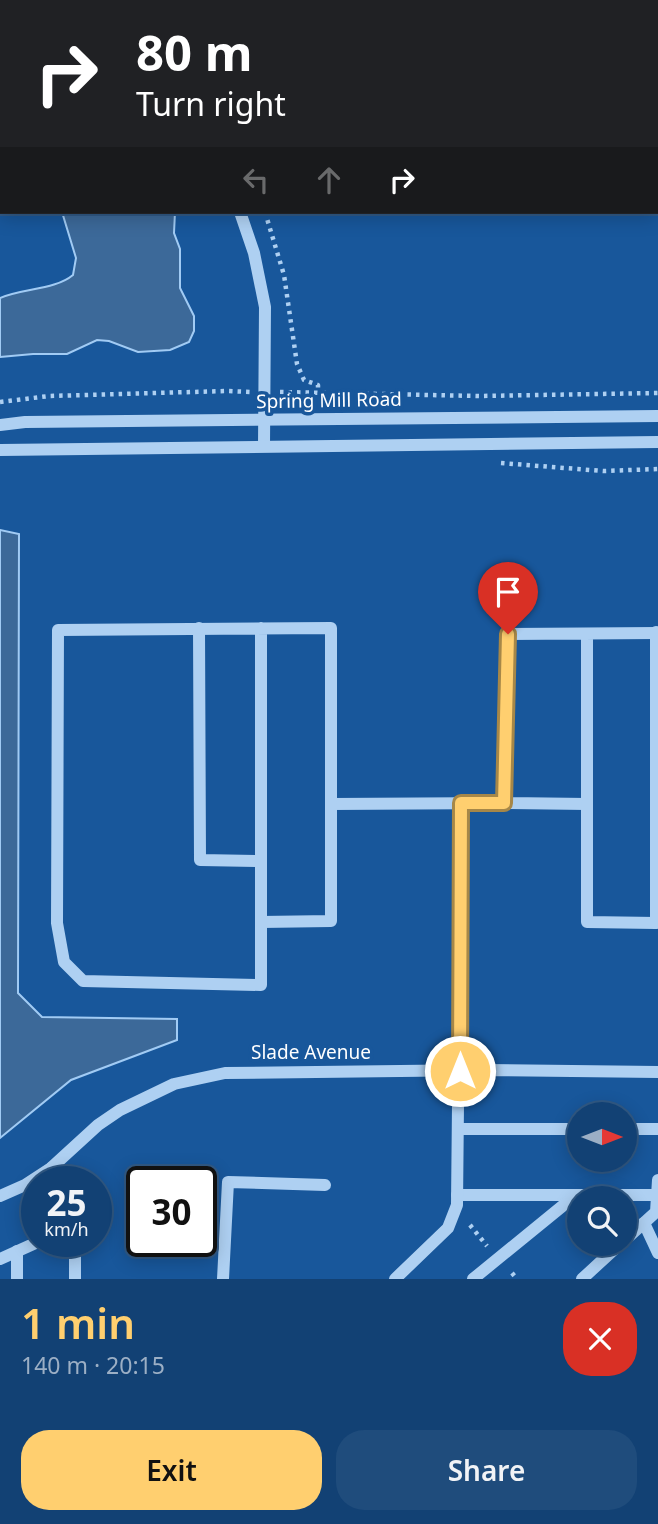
<!DOCTYPE html>
<html lang="en">
<head>
<meta charset="utf-8">
<style>
  :root { --surface:#124174; --page:#1f4c7c; --text:#f1f3f6; --muted:#9cafc5; --line:#315a86; --accent:#ffcf6f }
  body { margin:0; font-family:"Noto Sans",sans-serif; background:var(--page); color:var(--text); height:100vh; display:flex; flex-direction:column; font-size:26px; white-space:nowrap }
  * { box-sizing:border-box; margin:0 }
  p { font-size:23px; color:var(--muted) }
  .icon { flex:none; width:38px; height:38px; fill:none; stroke:currentColor; stroke-width:2; stroke-linecap:round; stroke-linejoin:round }
  .map { position:relative; height:1279px; overflow:hidden }
  .details { display:flex; flex-direction:column; background:var(--surface); flex:1 }
  .details>* { flex:none }
  .hud { position:absolute; left:0px; top:0px; width:658px; height:214px; box-shadow:0 4px 18px #0003,0 0 0 2px var(--line); background:#202124; color:#fff; overflow:hidden }
  .needle { width:46px; rotate:90deg }
  .tools { position:absolute; left:567px; top:1102px; display:grid; gap:14px }
  .tools a { display:grid; place-items:center; width:70px; height:70px; border-radius:50%; background:var(--surface); box-shadow:0 4px 18px #0003,0 0 0 2px var(--line); font-size:35px }
  .speed { position:absolute; left:21px; top:1166px; display:flex; gap:14px; font-size:35px; font-weight:700; text-align:center }
  .speed>* { display:grid; place-content:center; width:91px; height:91px; border-radius:50%; background:var(--surface); box-shadow:0 4px 18px #0003,0 0 0 2px var(--line); line-height:1 }
  .speed small { font-size:18px; font-weight:400 }
  .speed .limit { border:4px solid #111; border-radius:10px; background:#fff; color:#111 }
  .pin { position:absolute; display:grid; place-items:center; width:60px; height:60px; color:#fff; margin:-72px -30px; border-radius:50% 50% 50% 0; rotate:-45deg; box-shadow:0 0 7px #0007 }
  .pin .icon { rotate:45deg }
  .me { position:absolute; width:77px; margin:-38px; rotate:0deg; stroke-linejoin:round; filter:drop-shadow(0 0 5px #0008) }
  .turn { display:flex; align-items:center; gap:24px; height:147px; padding:0 21px; font-size:32px }
  .turn .icon { width:91px; height:91px; stroke-width:2.5 }
  .turn b { display:block; font-size:49px; line-height:60px }
  .lanes { display:flex; align-items:center; height:66px; padding:0 21px; background:#0003; justify-content:center; gap:35px; direction:ltr }
  .lanes .off { opacity:.35 }
  .round { display:grid; place-items:center; flex:none; width:74px; height:74px; border-radius:28px; background:var(--page) }
  .headline { display:flex; align-items:center; justify-content:space-between; height:119px; padding:0 21px }
  h1 { font-size:42px; font-weight:600; line-height:52px; color:var(--accent) }
  .primary-button { display:flex; gap:14px; margin-top:auto; padding:14px 21px }
  .primary-button a { flex:1; height:80px; border-radius:28px; background:var(--accent); color:#111; font-size:28px; font-weight:600; line-height:80px; text-align:center }
  .primary-button a+a { background:var(--page); color:var(--text) }
  .map>svg:first-child { display:block }
  .water { fill:#3c6999; stroke:#a1cbf4; stroke-width:2 }
  .lines { fill:none; stroke-linecap:round; stroke-linejoin:round }
  .path { stroke:#aed0f2; stroke-width:4.5; stroke-dasharray:3.5 5; stroke-linecap:butt }
  .minor { stroke:#aed0f2; stroke-width:12 }
  .route-casing { stroke:#a68748; stroke-width:18 }
  .route { stroke:#ffcf6f; stroke-width:12 }
  .labels { text-anchor:middle; dominant-baseline:central; stroke-width:7; stroke-linejoin:round; paint-order:stroke }
  .street-label { font-size:19px; fill:#fff; stroke:#18579b }
</style>
</head>
<body>
<div class="map">
<svg width="658" height="1279" viewBox="0 0 658 1279">
  <rect width="100%" height="100%" fill="#18579b"/>
  <g class="water">
    <path d="M 62,212 L 175,212 L 174,233 L 180,249 L 180,288 L 194,316 L 194,331 L 189,342 L 170,350 L 138,352 L 109,341 L 97,340 L 67,354 L 33,354 L 0,357 L 0,298 C 23,288 55,290 73,275 L 76,258 Z"/>
    <path d="M 0,530 L 19,534 L 18,993 L 42,1017 L 177,1019 L 177,1040 L 71,1080 L 0,1138 Z"/>
  </g>
  <g class="lines">
    <g class="path">
      <path d="M 273,2 L 273,0"/>
      <path d="M 265,212 L 284,275 L 297,364 L 304,380 L 318,385 L 318,391"/>
      <path d="M 280,392 L 480,396 L 658,393"/>
      <path d="M 0,402 L 49,396 L 227,391 L 250,392"/>
      <path d="M 501,463 L 603,471 L 658,469"/>
      <path d="M 470,1225 L 487,1246"/>
      <path d="M 512,1273 L 517,1279"/>
    </g>
    <g class="minor">
      <path d="M 251,2 L 251,0"/>
      <path d="M 0,83 L 2,83"/>
      <path d="M 240,212 L 254,253 L 265,307 L 264,445"/>
      <path d="M 0,425 L 25,422 L 658,416"/>
      <path d="M 0,450 L 658,442"/>
      <path d="M 199,628 L 200,860 L 260,861"/>
      <path d="M 261,628 L 261,985 L 83,981 L 64,962 L 57,923 L 58,630 C 149,629 240,628 331,628 L 331,804 L 504,803"/>
      <path d="M 587,634 L 587,804 L 504,803 L 508,634 L 658,633"/>
      <path d="M 587,804 L 587,922 L 656,923 L 656,632"/>
      <path d="M 261,922 L 331,921 L 331,804"/>
      <path d="M 459,1129 L 579,1129"/>
      <path d="M 625,1129 L 658,1129"/>
      <path d="M 51,1168 L 61,1181"/>
      <path d="M 457,1195 L 576,1195"/>
      <path d="M 0,1196 L 25,1185 L 51,1168 L 98,1125 L 120,1110 L 174,1084 L 225,1073 L 483,1070 L 658,1072"/>
      <path d="M 644,1223 L 658,1253"/>
      <path d="M 625,1240 L 656,1212 L 658,1180"/>
      <path d="M 0,1259 L 40,1241"/>
      <path d="M 17,1279 L 17,1251"/>
      <path d="M 75,1279 L 75,1241"/>
      <path d="M 223,1279 L 228,1182 L 325,1185"/>
      <path d="M 395,1279 L 448,1228 L 457,1205 L 461,803"/>
      <path d="M 473,1279 L 576,1195 L 657,1195"/>
      <path d="M 582,1279 L 620,1244"/>
    </g>
  </g>
  <g class="lines">
    <defs>
      <path id="route" d="M 460,1071 L 461,803 L 504,803 L 508,634"/>
    </defs>
    <use href="#route" class="route-casing"/>
    <use href="#route" class="route"/>
  </g>
  <g class="labels">
    <g class="street-label">
      <text transform="translate(329 400) rotate(-1)">Spring Mill Road</text>
      <text x="311" y="1052">Slade Avenue</text>
    </g>
  </g>
</svg>
<div class="tools">
<a><svg class="needle" viewBox="-14 -14 28 28"><path d="M0-13l5 13h-10z" fill="#e53935"/><path d="M0 13l5-13h-10z" fill="#9cafc5"/></svg></a>
<a><svg class="icon" aria-label="search" viewBox="0 0 24 24"><circle cx="10" cy="10" r="6"/><path d="M15 15l6 6"/></svg></a>
</div>
<div class="speed"><div>25<small>km/h</small></div><div class="limit">30</div></div>
<div class="pin" style="left:508px;top:634px;background:#d93025"><svg class="icon" aria-label="arrive" viewBox="0 0 24 24"><path d="M6 21V4h12l-3 4 3 4H6"/></svg></div>
<svg class="me" style="left:460px;top:1071px" viewBox="-20 -20 40 40"><circle r="17" fill="#ffcf6f" stroke="#fff" stroke-width="3"/><path d="M0-11L8 9 0 5-8 9z" fill="#fff"/></svg>
<div class="hud">
<div class="turn"><svg class="icon" aria-label="right" viewBox="0 0 24 24"><path d="M7 20v-9h11M14 6l5 5-5 5"/></svg><div><b>80 m</b>Turn right</div></div>
<div class="lanes"><svg class="icon off" aria-label="left" viewBox="0 0 24 24"><path d="M17 20v-9H6M10 6l-5 5 5 5"/></svg><svg class="icon off" aria-label="ahead" viewBox="0 0 24 24"><path d="M12 20V5M6 11l6-6 6 6"/></svg><svg class="icon" aria-label="right" viewBox="0 0 24 24"><path d="M7 20v-9h11M14 6l5 5-5 5"/></svg></div>
</div>
</div>
<section class="details">
<div class="headline"><div><h1>1 min</h1><p>140 m · 20:15</p></div><a class="round" style="background:#d93025;color:#fff"><svg class="icon" aria-label="close" viewBox="0 0 24 24"><path d="M6 6l12 12M18 6L6 18"/></svg></a></div>
<div class="primary-button"><a>Exit</a><a>Share</a></div>
</section>
</body>
</html>
